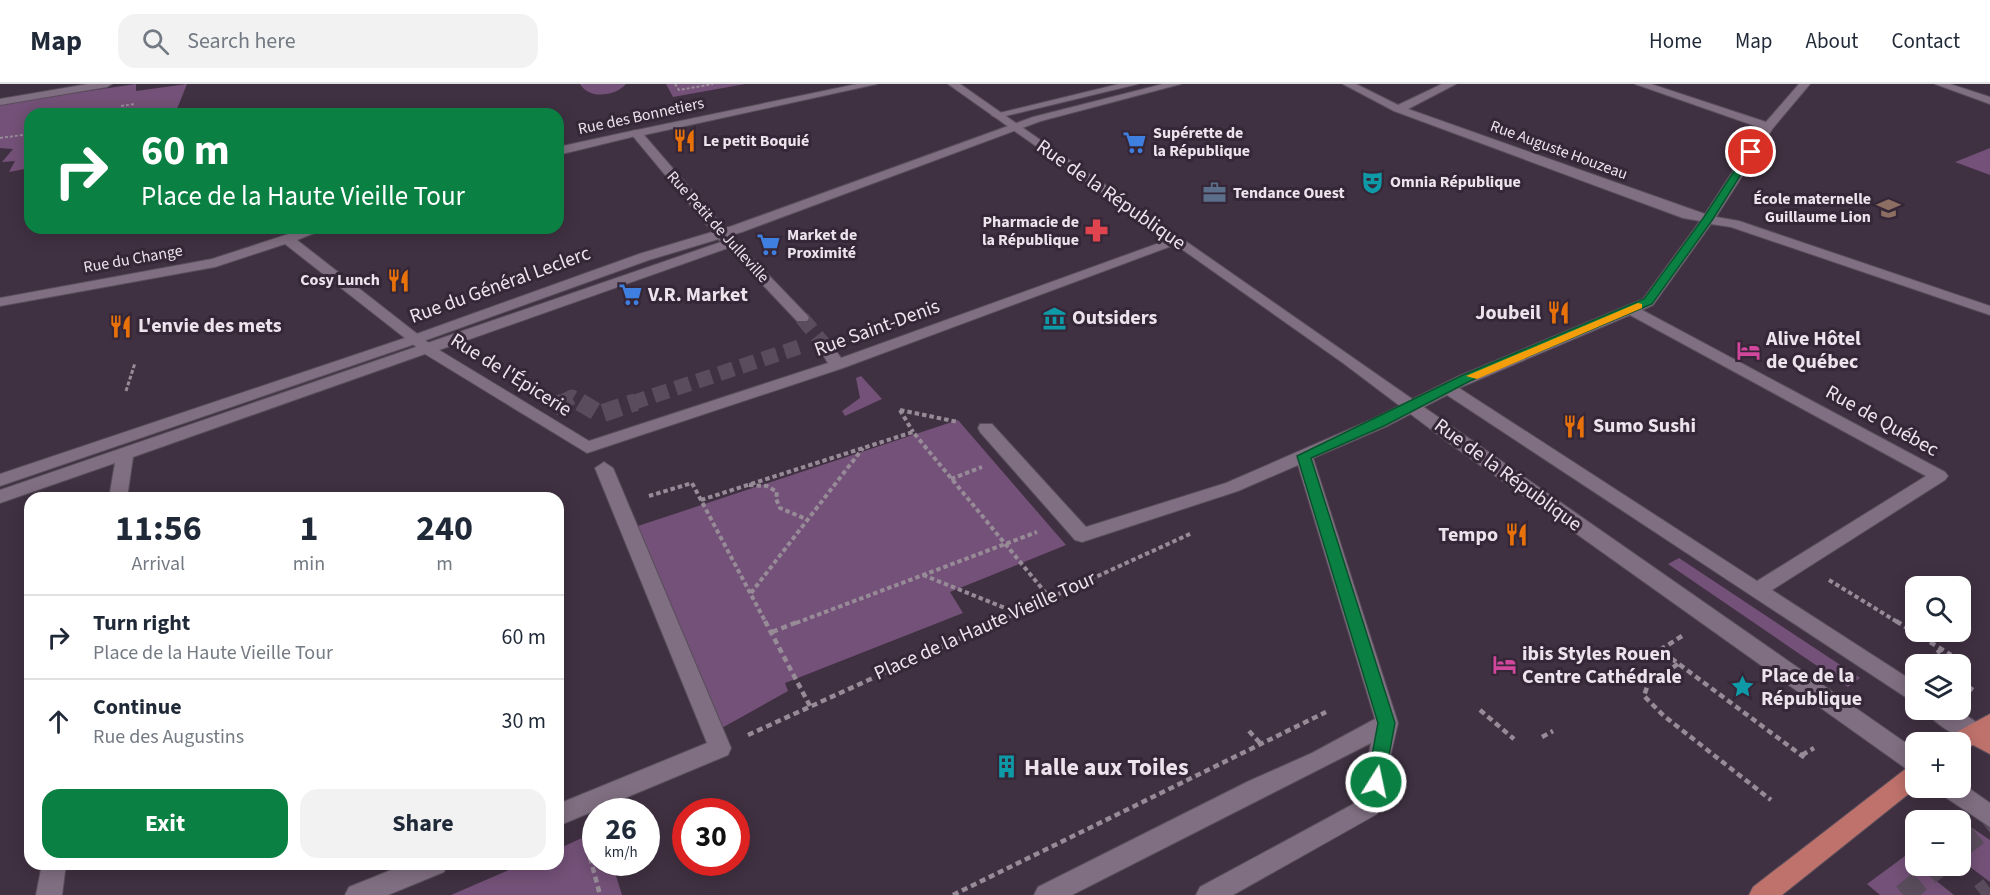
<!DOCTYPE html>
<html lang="en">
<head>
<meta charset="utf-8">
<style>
  :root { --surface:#fff; --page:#f2f2f3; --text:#1f2937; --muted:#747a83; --line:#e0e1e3; --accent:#0b8043 }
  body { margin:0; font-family:"Source Sans 3",sans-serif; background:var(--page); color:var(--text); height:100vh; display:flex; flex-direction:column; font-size:22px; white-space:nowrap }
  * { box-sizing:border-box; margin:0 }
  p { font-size:20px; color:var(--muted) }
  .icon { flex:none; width:33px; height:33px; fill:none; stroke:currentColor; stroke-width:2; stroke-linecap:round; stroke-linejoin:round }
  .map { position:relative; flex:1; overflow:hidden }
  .panel { position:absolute; left:24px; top:408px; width:540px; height:378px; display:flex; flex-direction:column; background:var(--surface); border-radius:18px; box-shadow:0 3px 15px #0003 }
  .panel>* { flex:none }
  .banner { position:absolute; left:24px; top:24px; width:540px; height:126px; border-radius:18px; box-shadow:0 3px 15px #0003; background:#0b8043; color:#fff; overflow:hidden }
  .fabs { position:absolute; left:1905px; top:492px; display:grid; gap:12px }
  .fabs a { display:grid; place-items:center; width:66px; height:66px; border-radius:12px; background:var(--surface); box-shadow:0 3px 15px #0003; font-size:30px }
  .speed { position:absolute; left:582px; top:714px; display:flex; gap:12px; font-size:30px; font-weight:700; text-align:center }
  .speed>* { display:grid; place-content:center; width:78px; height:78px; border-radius:50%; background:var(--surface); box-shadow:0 3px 15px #0003; line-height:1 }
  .speed small { font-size:15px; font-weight:400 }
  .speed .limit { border:9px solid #d22; background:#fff; color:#111 }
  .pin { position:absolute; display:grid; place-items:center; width:51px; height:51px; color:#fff; margin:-26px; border:3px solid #fff; border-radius:50%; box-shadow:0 2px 6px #0007 }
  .me { position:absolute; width:66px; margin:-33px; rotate:10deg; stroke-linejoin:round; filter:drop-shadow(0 0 4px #0008) }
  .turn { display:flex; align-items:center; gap:21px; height:126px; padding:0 18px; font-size:27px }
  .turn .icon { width:78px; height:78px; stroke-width:2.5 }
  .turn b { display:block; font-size:42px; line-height:51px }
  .eta { display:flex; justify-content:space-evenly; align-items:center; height:102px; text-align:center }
  .eta b { font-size:36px; font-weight:700; line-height:42px }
  .action { display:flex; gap:12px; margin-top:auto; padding:12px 18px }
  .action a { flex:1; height:69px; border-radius:18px; background:var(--accent); color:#fff; font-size:24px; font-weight:700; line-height:69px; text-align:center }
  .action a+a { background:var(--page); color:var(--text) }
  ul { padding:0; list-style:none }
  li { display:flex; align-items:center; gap:18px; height:84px; padding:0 18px; border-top:2px solid var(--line) }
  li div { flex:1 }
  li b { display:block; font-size:22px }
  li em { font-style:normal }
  header { display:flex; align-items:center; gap:36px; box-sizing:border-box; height:84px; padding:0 30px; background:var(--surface); border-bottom:2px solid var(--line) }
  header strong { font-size:28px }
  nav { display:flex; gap:33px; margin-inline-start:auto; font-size:21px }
  .search { width:420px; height:54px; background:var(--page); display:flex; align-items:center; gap:15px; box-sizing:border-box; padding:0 21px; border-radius:18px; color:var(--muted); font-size:22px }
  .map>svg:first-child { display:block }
  .green { fill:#745178 }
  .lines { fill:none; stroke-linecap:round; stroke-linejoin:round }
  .pedestrian-tunnel-far1 { stroke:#5a4c5c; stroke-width:15; stroke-dasharray:15 8; stroke-linecap:butt }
  .pedestrian-tunnel { stroke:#5a4c5c; stroke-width:18; stroke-dasharray:18 9; stroke-linecap:butt }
  .minor-tunnel { stroke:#5a4c5c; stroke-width:15; stroke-dasharray:15 8; stroke-linecap:butt }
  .primary-tunnel { stroke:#5a4c5c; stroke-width:22; stroke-dasharray:22 11; stroke-linecap:butt }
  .service-casing { stroke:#594e5b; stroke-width:2 }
  .pedestrian-casing { stroke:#594e5b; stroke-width:2 }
  .minor-casing { stroke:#594e5b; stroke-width:2 }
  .tertiary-casing { stroke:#594e5b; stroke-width:2 }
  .secondary-casing { stroke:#594e5b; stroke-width:2 }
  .primary-casing { stroke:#594e5b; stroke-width:2 }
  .path-far3 { stroke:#978b98; stroke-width:2; stroke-dasharray:3 2; stroke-linecap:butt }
  .path-far2 { stroke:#978b98; stroke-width:3; stroke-dasharray:4 2; stroke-linecap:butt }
  .path-far1 { stroke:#978b98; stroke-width:4; stroke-dasharray:4.5 3; stroke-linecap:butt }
  .path { stroke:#978b98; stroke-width:4.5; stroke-dasharray:6 4; stroke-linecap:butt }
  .service { fill:#806f82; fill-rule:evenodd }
  .pedestrian { fill:#806f82; fill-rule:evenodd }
  .minor { fill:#806f82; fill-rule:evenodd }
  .tertiary { fill:#806f82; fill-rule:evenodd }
  .secondary { fill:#806f82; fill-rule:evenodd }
  .primary { fill:#bf726c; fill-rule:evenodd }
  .route { fill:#0b8043; stroke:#07532c; stroke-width:1.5 }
  .slow { fill:#f59e0b }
  .labels { text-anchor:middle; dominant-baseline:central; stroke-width:6; stroke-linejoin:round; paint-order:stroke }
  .far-street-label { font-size:16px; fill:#ece3ed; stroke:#352737 }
  .far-poi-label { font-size:16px; font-weight:bold; fill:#ece3ed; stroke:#352737; text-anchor:start }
  .street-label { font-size:20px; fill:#ece3ed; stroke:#352737 }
  .poi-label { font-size:20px; font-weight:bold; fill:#ece3ed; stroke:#352737; text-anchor:start }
  .near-poi-label { font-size:24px; font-weight:bold; fill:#ece3ed; stroke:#352737; text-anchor:start }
</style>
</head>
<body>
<header>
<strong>Map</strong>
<div class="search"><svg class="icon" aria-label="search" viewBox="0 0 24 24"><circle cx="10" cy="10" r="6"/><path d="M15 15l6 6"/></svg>Search here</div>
<nav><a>Home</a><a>Map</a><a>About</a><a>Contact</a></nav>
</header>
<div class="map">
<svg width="1990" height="811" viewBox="0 0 1990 811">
  <rect width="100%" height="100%" fill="#403142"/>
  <g class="green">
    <path d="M 136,0 L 136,7 L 187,0 L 175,30 L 30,30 L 30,84 L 9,88 L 15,77 L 2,78 L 13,65 L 0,64 L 0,20 Z"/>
    <path d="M 580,0 L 626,0 C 616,12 589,16 580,0 Z"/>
    <path d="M 666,0 L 745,0 L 673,13 Z"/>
    <path d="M 1990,64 L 1990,91 L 1955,78 Z"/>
    <path d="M 861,292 L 882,315 L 845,332 L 842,327 L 860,314 L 856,294 Z"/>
    <path d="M 958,336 L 1066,461 L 950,508 L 963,529 L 785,599 L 788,607 L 720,645 L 638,442 Z"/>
    <path d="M 1679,474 L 1860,594 L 1848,603 L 1668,480 Z"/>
    <path d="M 1953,735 L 1962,737 L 1990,756 L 1990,798 L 1961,776 L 1960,736 L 1951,736 Z"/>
    <path d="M 595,748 L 596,778 L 612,779 L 622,811 L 451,811 L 523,780 L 558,780 L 558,765 Z"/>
    <path d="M 1905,772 L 1954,811 L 1880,811 L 1867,800 Z"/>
  </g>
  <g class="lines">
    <g class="pedestrian-tunnel-far1">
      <path d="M 560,319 L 572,313 L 582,319"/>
      <path d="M 632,319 L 802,262 L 805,265"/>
    </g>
    <g class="pedestrian-tunnel">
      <path d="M 580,318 L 600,330 L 636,318"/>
      <path d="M 553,323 L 563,318"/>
    </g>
    <path class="minor-tunnel" d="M 802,234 L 826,263"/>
    <g class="primary-tunnel">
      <path d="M 1960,764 L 1990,740"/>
      <path d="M 1903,811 L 1939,782"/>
      <path d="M 1981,811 L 1990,804"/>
    </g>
    <defs>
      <path id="service" d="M 1163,0 L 1181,0 L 1041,37 L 742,148 L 649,176 L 418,259 L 0,402 L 0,390 L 408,253 L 639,170 L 732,142 L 1033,33 Z"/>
      <g id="pedestrian">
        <path d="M 88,0 L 112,0 L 107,3 L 0,21 L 0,15 Z"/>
        <path d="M 636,46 L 642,49 L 640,51 L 558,71 L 558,63 Z"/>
        <path d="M 307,144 L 327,144 L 297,156 L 434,263 L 437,266 L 434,269 L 424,269 L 285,160 L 215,183 L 0,222 L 0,214 L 212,175 Z"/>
        <path d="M 604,378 L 613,384 L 731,664 L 728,671 L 558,742 L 558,720 L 707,659 L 595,384 Z"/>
        <path d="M 406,780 L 447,780 L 444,788 L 388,811 L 345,811 L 349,803 Z"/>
      </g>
      <g id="minor">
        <path d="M 857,0 L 877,0 L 644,51 L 732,153 L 807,231 L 809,234 L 807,237 L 797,237 L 728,164 L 439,266 L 589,357 L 828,279 L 818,263 L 821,260 L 831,260 L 841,274 L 1173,154 L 1178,153 L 1185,157 L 843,284 L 587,369 L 425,270 L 133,373 L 127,414 L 109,414 L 115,379 L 0,419 L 0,406 L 721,158 L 632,51 L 632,47 Z"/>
        <path d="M 1119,0 L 1138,0 L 997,34 L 991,31 Z"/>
        <path d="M 1343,0 L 1356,0 L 1398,21 L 1442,0 L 1456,0 L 1408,25 L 1705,130 L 1761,44 L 1635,0 L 1651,0 L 1766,38 L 1799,0 L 1810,0 L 1773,44 L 1716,133 L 1739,137 L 1990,222 L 1990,231 L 1731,143 L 1711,140 L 1653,221 L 1642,226 L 1945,388 L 1948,392 L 1945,396 L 1772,506 L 1916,599 L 1916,620 L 1447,311 L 1385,343 L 1313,374 L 1398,639 L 1377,730 L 1233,811 L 1196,811 L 1200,803 L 1359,717 L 1371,659 L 1072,811 L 1034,811 L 1038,803 L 1249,697 L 1312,669 L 1375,635 L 1298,381 L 1238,407 L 1082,458 L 1075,456 L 980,348 L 978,344 L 980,340 L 992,340 L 1086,443 L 1226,399 L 1373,335 L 1459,292 L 1643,215 L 1700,137 L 1683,134 L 1394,27 ZM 1630,231 L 1926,392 L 1757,497 L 1459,304 Z"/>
        <path d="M 1935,0 L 1950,0 L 1990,13 L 1990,20 Z"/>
        <path d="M 1926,626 C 1946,624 1974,628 1984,649 L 1981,656 C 1966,661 1933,640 1926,626 Z"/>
        <path d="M 42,780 L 66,780 L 62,811 L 36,811 Z"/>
      </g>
      <path id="tertiary" d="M 948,0 L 960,0 L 1916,666 L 1916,689 L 1908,686 L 1449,359 L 1343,279 Z"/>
      <path id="secondary" d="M 1960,698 L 1990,719 L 1990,743 L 1942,711 L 1938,704 L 1960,704 Z"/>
      <g id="primary">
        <path d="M 1990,630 L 1990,670 L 1973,661 L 1960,667 L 1960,658 L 1948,658 L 1951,651 Z"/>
        <path d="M 1916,680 L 1916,704 L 1782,811 L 1749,811 L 1753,803 L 1908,683 Z"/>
      </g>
    </defs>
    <use href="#service" class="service-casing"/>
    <use href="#pedestrian" class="pedestrian-casing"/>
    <use href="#minor" class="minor-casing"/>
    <use href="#tertiary" class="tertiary-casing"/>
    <use href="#secondary" class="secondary-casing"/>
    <use href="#primary" class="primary-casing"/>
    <g class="path-far3">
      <path d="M 675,0 L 679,6 L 713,0"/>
      <path d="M 121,22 L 135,20"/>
      <path d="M 0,54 L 30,50"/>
      <path d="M 30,77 L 30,80"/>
    </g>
    <path class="path-far2" d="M 126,307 L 135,279"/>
    <g class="path-far1">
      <path d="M 900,326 L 958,338"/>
      <path d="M 900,326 L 913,348"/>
      <path d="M 951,395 L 982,383"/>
      <path d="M 749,401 L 767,402 L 777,408 L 776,415 L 780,424 L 806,435"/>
      <path d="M 649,412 L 692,399 L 766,539"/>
      <path d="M 701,416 L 913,348 L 1049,513"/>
      <path d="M 923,491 L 1015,528"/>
      <path d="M 1829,496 L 1899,539"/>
      <path d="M 751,509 L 863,364"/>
      <path d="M 796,539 L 1037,448"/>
      <path d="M 995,539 L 1192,449"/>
    </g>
    <g class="path">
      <path d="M 765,537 L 810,622"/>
      <path d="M 1896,537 L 1951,571"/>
      <path d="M 772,548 L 800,537"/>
      <path d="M 1682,552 L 1660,566 L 1805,674"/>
      <path d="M 1937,569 L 1942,565"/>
      <path d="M 1678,580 L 1648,600 L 1644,612 L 1664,632 L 1771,716"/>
      <path d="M 1960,598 L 1973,606"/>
      <path d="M 1480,626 L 1514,655"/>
      <path d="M 1249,647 L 1260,659"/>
      <path d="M 748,651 L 998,537"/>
      <path d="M 1542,653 L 1553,647"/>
      <path d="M 1802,671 L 1814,664"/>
      <path d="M 585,754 L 600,811"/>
      <path d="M 953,811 L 1326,628"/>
    </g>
    <use href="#service" class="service"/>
    <use href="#pedestrian" class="pedestrian"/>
    <use href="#minor" class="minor"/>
    <use href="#tertiary" class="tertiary"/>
    <use href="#secondary" class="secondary"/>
    <use href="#primary" class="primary"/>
  </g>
  <path class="route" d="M 1751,66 L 1755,68 L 1713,135 L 1652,220 L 1470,297 L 1384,342 L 1311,374 L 1395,639 L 1384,698 L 1382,704 L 1376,706 L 1369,704 L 1367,698 L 1378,639 L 1297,372 L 1461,292 L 1644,215 L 1704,133 L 1748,66 Z"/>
  <path class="slow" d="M 1638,219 L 1642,220 L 1642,224 L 1477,295 L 1466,292 Z"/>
  <defs>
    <symbol id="restaurant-bare" viewBox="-9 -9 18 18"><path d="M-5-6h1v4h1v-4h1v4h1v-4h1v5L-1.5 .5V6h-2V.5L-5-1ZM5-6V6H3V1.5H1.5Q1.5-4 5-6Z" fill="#e8710a" stroke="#352737" stroke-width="2.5" paint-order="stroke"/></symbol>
    <symbol id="supermarket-bare" viewBox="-9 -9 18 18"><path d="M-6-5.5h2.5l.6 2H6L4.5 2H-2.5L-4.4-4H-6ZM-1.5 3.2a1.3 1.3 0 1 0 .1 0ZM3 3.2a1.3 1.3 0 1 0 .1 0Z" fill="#3f7fe0" stroke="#352737" stroke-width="2.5" paint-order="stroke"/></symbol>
    <symbol id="theatre-bare" viewBox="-9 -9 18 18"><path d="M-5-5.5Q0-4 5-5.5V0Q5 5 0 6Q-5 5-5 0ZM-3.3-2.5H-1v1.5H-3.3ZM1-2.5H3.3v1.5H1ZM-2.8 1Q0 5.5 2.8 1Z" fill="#0f9aa8" stroke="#352737" stroke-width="2.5" paint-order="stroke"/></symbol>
    <symbol id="office-bare" viewBox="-9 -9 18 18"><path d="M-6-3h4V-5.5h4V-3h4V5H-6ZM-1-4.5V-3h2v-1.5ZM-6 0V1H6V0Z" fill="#5c6f8a" stroke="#352737" stroke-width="2.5" paint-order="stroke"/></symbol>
    <symbol id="school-bare" viewBox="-9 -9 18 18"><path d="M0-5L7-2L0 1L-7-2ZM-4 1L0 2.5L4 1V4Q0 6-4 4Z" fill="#8d6e63" stroke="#352737" stroke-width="2.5" paint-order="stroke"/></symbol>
    <symbol id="pharmacy-bare" viewBox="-9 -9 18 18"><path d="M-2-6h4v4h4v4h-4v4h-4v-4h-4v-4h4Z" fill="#e0444e" stroke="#352737" stroke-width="2.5" paint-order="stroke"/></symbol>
    <symbol id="museum-bare" viewBox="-9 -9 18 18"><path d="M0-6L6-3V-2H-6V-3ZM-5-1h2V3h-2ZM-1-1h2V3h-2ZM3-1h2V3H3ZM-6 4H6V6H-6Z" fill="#0f9aa8" stroke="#352737" stroke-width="2.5" paint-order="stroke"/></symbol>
    <symbol id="hotel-bare" viewBox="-9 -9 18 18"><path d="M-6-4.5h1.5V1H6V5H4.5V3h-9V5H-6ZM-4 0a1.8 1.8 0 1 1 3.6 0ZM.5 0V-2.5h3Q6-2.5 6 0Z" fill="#d1479c" stroke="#352737" stroke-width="2.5" paint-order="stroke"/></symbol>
    <symbol id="sight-bare" viewBox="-9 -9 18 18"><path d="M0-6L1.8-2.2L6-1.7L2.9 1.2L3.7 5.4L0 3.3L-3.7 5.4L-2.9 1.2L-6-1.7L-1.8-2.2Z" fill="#0f9aa8" stroke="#352737" stroke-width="2.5" paint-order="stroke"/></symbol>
    <symbol id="building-bare" viewBox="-9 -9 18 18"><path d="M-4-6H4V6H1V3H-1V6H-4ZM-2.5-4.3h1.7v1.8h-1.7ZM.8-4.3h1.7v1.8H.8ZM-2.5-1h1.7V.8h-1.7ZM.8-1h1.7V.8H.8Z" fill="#0f9aa8" stroke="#352737" stroke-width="2.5" paint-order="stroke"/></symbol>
  </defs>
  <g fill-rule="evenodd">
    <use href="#restaurant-bare" x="668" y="40" width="33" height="33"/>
    <use href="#supermarket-bare" x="1118" y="42" width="33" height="33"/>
    <use href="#theatre-bare" x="1356" y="82" width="33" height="33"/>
    <use href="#office-bare" x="1198" y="92" width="33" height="33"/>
    <use href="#school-bare" x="1872" y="108" width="33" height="33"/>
    <use href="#pharmacy-bare" x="1080" y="130" width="33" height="33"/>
    <use href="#supermarket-bare" x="752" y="144" width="33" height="33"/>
    <use href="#restaurant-bare" x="382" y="180" width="33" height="33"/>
    <use href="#supermarket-bare" x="614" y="194" width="33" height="33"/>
    <use href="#restaurant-bare" x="1542" y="212" width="33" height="33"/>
    <use href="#museum-bare" x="1038" y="218" width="33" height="33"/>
    <use href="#restaurant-bare" x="104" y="226" width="33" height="33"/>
    <use href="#hotel-bare" x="1732" y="250" width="33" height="33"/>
    <use href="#restaurant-bare" x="1558" y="326" width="33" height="33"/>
    <use href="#restaurant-bare" x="1500" y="434" width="33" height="33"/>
    <use href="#hotel-bare" x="1488" y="564" width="33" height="33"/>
    <use href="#sight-bare" x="1726" y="586" width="33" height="33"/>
    <use href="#building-bare" x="990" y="666" width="33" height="33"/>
  </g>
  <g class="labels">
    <g class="far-street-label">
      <text transform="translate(641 32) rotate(-12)">Rue des Bonnetiers</text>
      <text transform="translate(1559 66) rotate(20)">Rue Auguste Houzeau</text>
      <text transform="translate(718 143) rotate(48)">Rue Petit de Julleville</text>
      <text transform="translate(133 175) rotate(-10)">Rue du Change</text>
    </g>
    <g class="far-poi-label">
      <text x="1153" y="49">Supérette de<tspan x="1153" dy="18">la République</tspan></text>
      <text x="703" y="57">Le petit Boquié</text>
      <text x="1390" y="98">Omnia République</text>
      <text x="1233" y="109">Tendance Ouest</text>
      <text x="1871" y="115" text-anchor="end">École maternelle<tspan x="1871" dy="18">Guillaume Lion</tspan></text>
      <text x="1079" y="138" text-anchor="end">Pharmacie de<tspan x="1079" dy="18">la République</tspan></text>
      <text x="787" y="151">Market de<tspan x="787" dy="18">Proximité</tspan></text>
      <text x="380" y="196" text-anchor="end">Cosy Lunch</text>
    </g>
    <g class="street-label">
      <text transform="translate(1111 111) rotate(35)">Rue de la République</text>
      <text transform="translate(500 201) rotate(-20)">Rue du Général Leclerc</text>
      <text transform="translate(877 244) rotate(-20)">Rue Saint-Denis</text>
      <text transform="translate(511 291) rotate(32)">Rue de l'Épicerie</text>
      <text transform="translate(1882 337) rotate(29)">Rue de Québec</text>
      <text transform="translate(1508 391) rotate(36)">Rue de la République</text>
      <text transform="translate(985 542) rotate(-24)">Place de la Haute Vieille Tour</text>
    </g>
    <g class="poi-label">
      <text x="648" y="211">V.R. Market</text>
      <text x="1541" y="229" text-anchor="end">Joubeil</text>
      <text x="1072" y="234">Outsiders</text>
      <text x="138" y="242">L'envie des mets</text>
      <text x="1766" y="255">Alive Hôtel<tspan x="1766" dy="23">de Québec</tspan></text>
      <text x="1593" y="342">Sumo Sushi</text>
      <text x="1498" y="451" text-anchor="end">Tempo</text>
      <text x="1522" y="570">ibis Styles Rouen<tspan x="1522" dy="23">Centre Cathédrale</tspan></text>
      <text x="1761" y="592">Place de la<tspan x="1761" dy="23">République</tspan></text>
    </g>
    <g class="near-poi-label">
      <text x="1024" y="683">Halle aux Toiles</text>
    </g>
  </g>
</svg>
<div class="fabs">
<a><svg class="icon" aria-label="search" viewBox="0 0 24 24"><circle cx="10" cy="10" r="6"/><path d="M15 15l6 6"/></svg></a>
<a><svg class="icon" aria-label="layers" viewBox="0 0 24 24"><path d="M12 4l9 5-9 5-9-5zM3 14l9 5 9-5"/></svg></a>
<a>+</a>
<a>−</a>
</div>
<div class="speed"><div>26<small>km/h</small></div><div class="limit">30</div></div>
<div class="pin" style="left:1751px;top:68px;background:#d93025"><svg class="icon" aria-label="arrive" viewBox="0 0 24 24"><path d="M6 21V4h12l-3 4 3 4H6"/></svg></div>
<svg class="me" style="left:1376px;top:698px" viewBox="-20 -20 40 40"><circle r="17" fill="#0b8043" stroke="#fff" stroke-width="3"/><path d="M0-11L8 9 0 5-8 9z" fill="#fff"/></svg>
<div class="banner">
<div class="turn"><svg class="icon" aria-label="right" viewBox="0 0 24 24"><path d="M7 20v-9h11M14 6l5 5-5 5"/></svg><div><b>60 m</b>Place de la Haute Vieille Tour</div></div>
</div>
<section class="panel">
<div class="eta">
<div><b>11:56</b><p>Arrival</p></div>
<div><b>1</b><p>min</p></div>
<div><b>240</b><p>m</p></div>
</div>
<ul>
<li><svg class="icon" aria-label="right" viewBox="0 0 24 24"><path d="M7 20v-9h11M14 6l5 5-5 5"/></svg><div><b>Turn right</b><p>Place de la Haute Vieille Tour</p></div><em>60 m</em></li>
<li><svg class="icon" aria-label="ahead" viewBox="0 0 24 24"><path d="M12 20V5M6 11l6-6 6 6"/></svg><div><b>Continue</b><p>Rue des Augustins</p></div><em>30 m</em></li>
</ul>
<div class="action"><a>Exit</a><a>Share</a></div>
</section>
</div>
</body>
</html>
